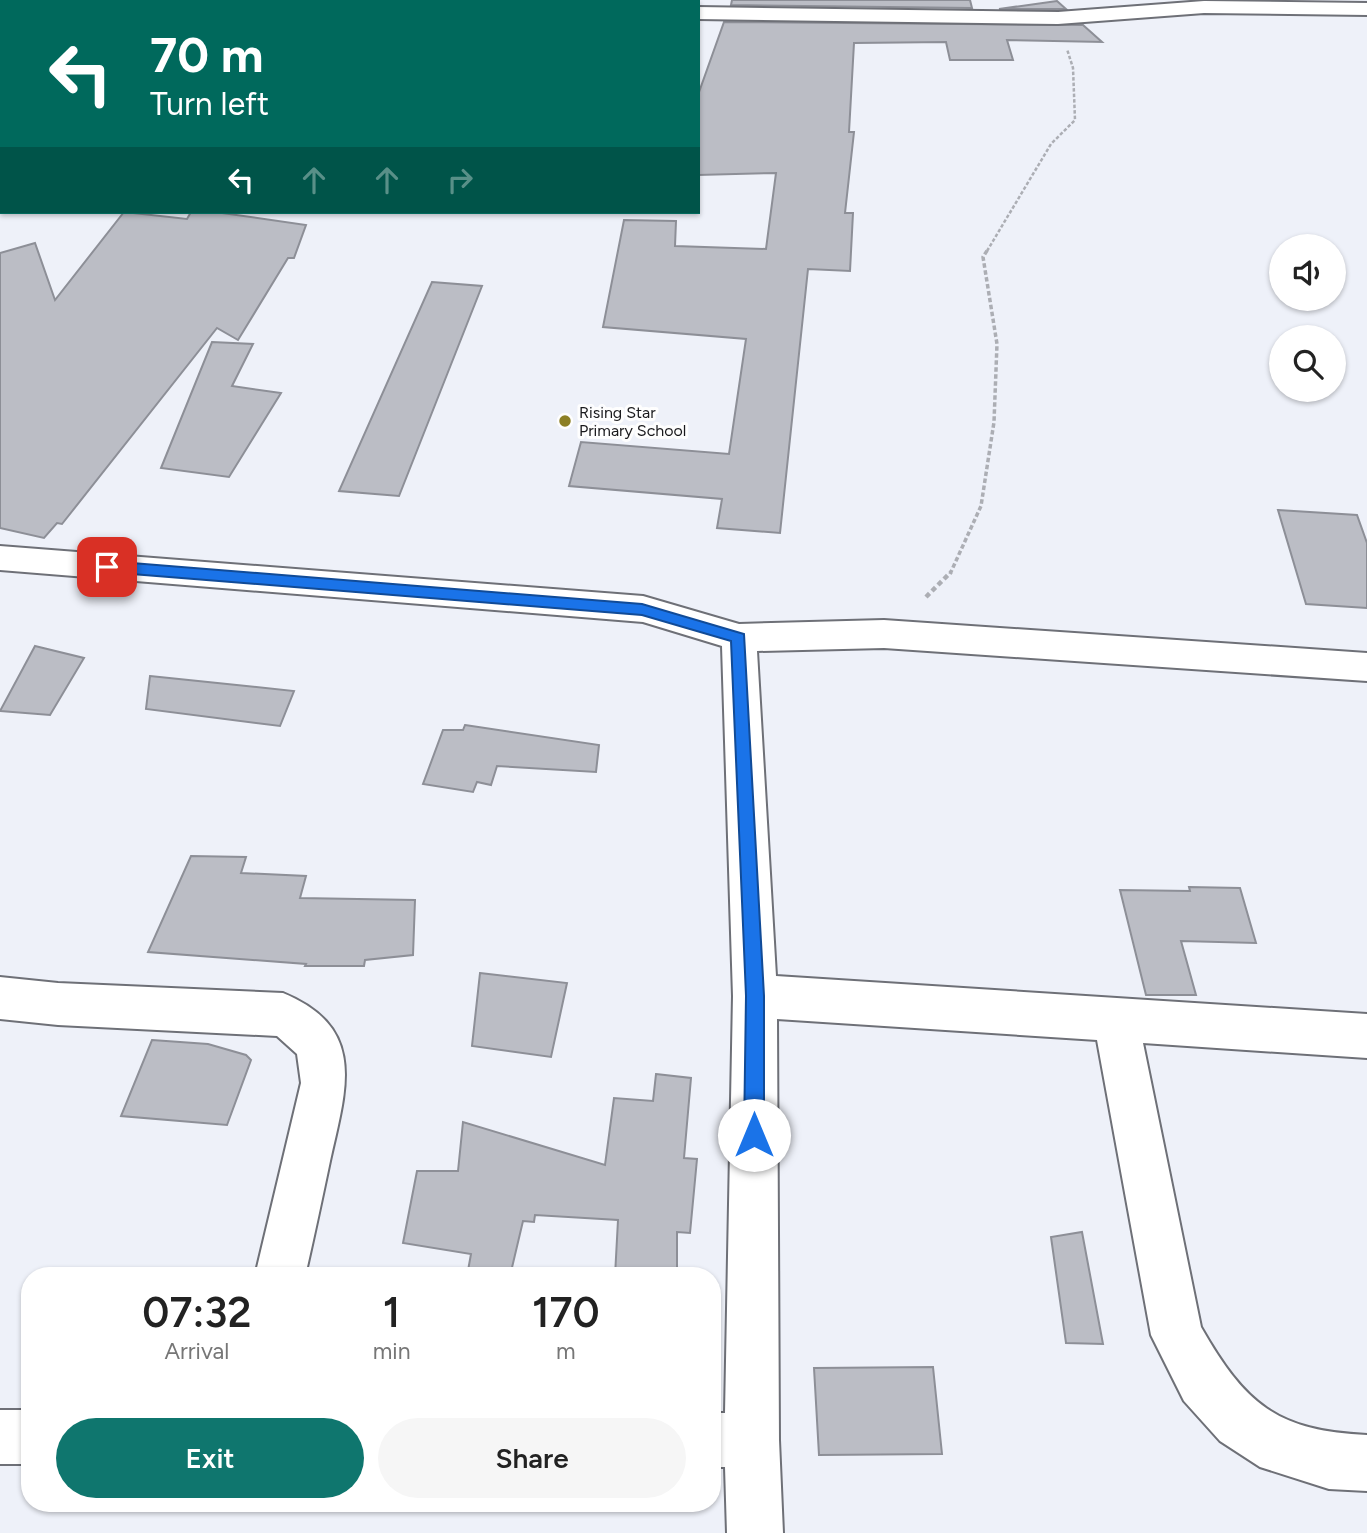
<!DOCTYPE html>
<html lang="en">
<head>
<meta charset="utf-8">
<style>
  :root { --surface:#fff; --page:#f6f6f6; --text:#222; --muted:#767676; --accent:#0f766e }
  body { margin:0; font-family:Figtree,sans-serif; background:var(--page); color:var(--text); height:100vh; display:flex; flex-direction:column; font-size:26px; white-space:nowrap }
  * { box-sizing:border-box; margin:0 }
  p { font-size:23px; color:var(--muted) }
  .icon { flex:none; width:38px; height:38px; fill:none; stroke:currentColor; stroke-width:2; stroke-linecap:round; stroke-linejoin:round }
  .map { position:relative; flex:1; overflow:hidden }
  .details { position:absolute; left:21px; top:1267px; width:700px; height:245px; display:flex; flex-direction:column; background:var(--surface); border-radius:28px; box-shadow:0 2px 5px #0004 }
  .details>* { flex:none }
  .hud { position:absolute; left:0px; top:0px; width:700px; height:214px; box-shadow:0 2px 5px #0004; background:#00695c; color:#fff; overflow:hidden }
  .tools { position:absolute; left:1269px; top:234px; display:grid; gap:14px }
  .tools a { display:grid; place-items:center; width:77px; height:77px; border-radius:50%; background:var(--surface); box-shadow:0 2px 5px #0004; font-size:35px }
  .pin { position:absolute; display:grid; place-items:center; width:60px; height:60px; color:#fff; margin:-30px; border-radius:14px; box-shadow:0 4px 10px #0006 }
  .me { position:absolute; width:77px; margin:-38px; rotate:0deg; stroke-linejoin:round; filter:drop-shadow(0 0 5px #0008) }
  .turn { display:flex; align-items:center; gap:24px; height:147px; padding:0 35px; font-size:32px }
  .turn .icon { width:91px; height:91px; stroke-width:2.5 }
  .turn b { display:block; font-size:49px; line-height:60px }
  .lanes { display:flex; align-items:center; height:66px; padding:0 35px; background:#0003; justify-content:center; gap:35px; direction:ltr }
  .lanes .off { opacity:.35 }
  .eta { display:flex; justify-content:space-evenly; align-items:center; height:119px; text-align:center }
  .eta b { font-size:42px; font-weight:600; line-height:49px }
  .cta { display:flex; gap:14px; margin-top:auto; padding:14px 35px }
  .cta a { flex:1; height:80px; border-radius:42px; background:var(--accent); color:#fff; font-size:28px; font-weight:600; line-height:80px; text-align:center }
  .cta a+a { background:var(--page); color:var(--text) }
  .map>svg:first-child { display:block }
  .building { fill:#bbbdc5; stroke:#8d8f97; stroke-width:2 }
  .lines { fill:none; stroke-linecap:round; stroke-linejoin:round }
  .minor-casing { stroke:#6e7077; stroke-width:4 }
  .path-far2 { stroke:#acaeb4; stroke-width:2.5; stroke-dasharray:3.5 2; stroke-linecap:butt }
  .path-far1 { stroke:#acaeb4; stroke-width:3.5; stroke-dasharray:4.5 2.5; stroke-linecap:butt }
  .path { stroke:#acaeb4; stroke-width:4.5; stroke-dasharray:5 3.5; stroke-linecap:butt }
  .minor { fill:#fff; fill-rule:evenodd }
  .route { fill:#1a73e8; stroke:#114b97; stroke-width:2 }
  .poi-dot { fill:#8c7f25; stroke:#fefefe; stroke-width:2.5 }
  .labels { text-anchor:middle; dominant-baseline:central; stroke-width:6; stroke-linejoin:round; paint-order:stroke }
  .far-poi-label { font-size:16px; fill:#19191c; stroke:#fefefe; text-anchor:start }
</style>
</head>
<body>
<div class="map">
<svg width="1367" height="1533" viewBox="0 0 1367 1533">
  <rect width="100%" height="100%" fill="#eef1f9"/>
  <g class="building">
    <path d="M 732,0 L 970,0 L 972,8 L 731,5 Z"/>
    <path d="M 1057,1 L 1066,9 L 999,9 Z"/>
    <path d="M 724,22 L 1083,25 L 1102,42 L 1007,40 L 1013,60 L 950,60 L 946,42 L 854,43 L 849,132 L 854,132 L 845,213 L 853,213 L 850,271 L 808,269 L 780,533 L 717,528 L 722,499 L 569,486 L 581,442 L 729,454 L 746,339 L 603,327 L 624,220 L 676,221 L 675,246 L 766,249 L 776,173 L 698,175 L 698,95 Z"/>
    <path d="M 124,212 L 187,219 L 191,212 L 215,212 L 306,225 L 294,258 L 288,258 L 238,340 L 217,328 L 62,524 L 57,523 L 44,538 L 0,528 L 0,253 L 35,243 L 55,300 Z"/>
    <path d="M 432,282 L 482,286 L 399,496 L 339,491 Z"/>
    <path d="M 212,342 L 253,344 L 232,386 L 281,393 L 229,477 L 161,468 Z"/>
    <path d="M 1278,510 L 1357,515 L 1367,543 L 1367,608 L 1306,604 Z"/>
    <path d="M 35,646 L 84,658 L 50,715 L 0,711 Z"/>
    <path d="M 150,676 L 294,691 L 280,726 L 146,709 Z"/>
    <path d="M 465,725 L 599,745 L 596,772 L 497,766 L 491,785 L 477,782 L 473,792 L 423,784 L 443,730 L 463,730 Z"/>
    <path d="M 191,856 L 246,857 L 241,873 L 306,876 L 300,898 L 415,900 L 413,955 L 365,960 L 364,966 L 305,966 L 306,964 L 148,952 Z"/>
    <path d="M 1189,887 L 1240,888 L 1256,943 L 1181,941 L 1196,995 L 1146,995 L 1120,890 L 1190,891 Z"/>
    <path d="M 480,973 L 567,983 L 551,1057 L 472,1046 Z"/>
    <path d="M 152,1040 L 208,1044 L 246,1055 L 251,1060 L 227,1125 L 121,1116 Z"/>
    <path d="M 656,1074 L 691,1078 L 684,1158 L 697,1159 L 690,1233 L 677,1232 L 677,1276 L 615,1276 L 618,1220 L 535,1215 L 534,1222 L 523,1221 L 510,1276 L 467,1276 L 471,1254 L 403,1243 L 417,1171 L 458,1171 L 463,1122 L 605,1165 L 614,1098 L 653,1101 Z"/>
    <path d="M 1082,1232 L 1103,1344 L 1066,1343 L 1051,1237 Z"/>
    <path d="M 933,1367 L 942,1454 L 819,1455 L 814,1368 Z"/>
  </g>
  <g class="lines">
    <defs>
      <g id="minor">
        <path d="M 531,0 L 556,0 L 557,2 L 532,2 Z"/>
        <path d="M 568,0 L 588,0 L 567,2 Z"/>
        <path d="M 1204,1 L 1367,3 L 1367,15 L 1204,13 L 1058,24 L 698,19 L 698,7 L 1058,12 Z"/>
        <path d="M 0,546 L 643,596 L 739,624 L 884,620 L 1367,653 L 1367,681 L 884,648 L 757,651 L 776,976 L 1367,1014 L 1367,1058 L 1143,1043 L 1201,1327 C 1245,1404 1277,1431 1367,1435 L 1367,1491 L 1329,1489 L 1260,1467 L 1220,1441 L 1184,1401 L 1151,1335 L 1097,1040 L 777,1019 L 779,1440 L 783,1533 L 727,1533 L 725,1467 L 712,1467 L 712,1413 L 725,1413 L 733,996 L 722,646 L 643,622 L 0,570 Z"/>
        <path d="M 0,977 L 58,983 L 283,993 C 368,1028 346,1089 330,1161 C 322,1199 314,1237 305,1276 L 255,1276 L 301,1083 L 297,1054 L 277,1036 L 58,1025 L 0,1019 Z"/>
        <rect x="0" y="1410" width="30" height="54"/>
      </g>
    </defs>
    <use href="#minor" class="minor-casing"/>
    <g class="path-far2">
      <path d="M 102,2 L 104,0"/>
      <path d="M 0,120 L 2,118"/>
      <path d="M 987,251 L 1051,144 L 1075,120 L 1073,68 L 1067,49"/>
    </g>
    <path class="path-far1" d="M 950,574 L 981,506 L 994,422 L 997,344 L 983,257 L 988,249"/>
    <path class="path" d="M 926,597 L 951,572"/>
    <use href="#minor" class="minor"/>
  </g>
  <path class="route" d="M 107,561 L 642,604 L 744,634 L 764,996 L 764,1135 L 761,1142 L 754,1145 L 747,1142 L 744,1135 L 746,996 L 731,641 L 642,615 L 107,572 L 100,567 Z"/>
  <circle class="poi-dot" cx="565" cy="421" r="7"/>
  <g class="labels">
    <g class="far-poi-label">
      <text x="579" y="412">Rising Star<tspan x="579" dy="18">Primary School</tspan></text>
    </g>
  </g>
</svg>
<div class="tools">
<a><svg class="icon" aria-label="sound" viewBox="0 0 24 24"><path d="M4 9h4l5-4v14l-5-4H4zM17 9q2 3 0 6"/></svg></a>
<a><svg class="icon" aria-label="search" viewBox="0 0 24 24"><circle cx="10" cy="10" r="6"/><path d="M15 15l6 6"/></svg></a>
</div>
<div class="pin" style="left:107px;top:567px;background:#d93025"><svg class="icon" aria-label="arrive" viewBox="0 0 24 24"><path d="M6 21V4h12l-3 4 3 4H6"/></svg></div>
<svg class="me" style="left:754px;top:1135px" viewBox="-20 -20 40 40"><circle r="19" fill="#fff"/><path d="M0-13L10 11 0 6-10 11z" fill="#1a73e8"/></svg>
<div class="hud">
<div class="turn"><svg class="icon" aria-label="left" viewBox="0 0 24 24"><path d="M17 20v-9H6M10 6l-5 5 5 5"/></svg><div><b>70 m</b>Turn left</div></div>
<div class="lanes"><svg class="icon" aria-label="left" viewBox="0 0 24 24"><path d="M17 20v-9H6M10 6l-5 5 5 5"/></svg><svg class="icon off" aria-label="ahead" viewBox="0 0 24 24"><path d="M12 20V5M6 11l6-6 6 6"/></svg><svg class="icon off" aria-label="ahead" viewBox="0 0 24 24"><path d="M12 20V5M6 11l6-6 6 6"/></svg><svg class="icon off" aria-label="right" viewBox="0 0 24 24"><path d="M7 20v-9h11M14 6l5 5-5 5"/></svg></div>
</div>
<section class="details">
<div class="eta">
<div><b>07:32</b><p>Arrival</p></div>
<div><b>1</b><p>min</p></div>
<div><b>170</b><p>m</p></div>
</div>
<div class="cta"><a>Exit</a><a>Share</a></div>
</section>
</div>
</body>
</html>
